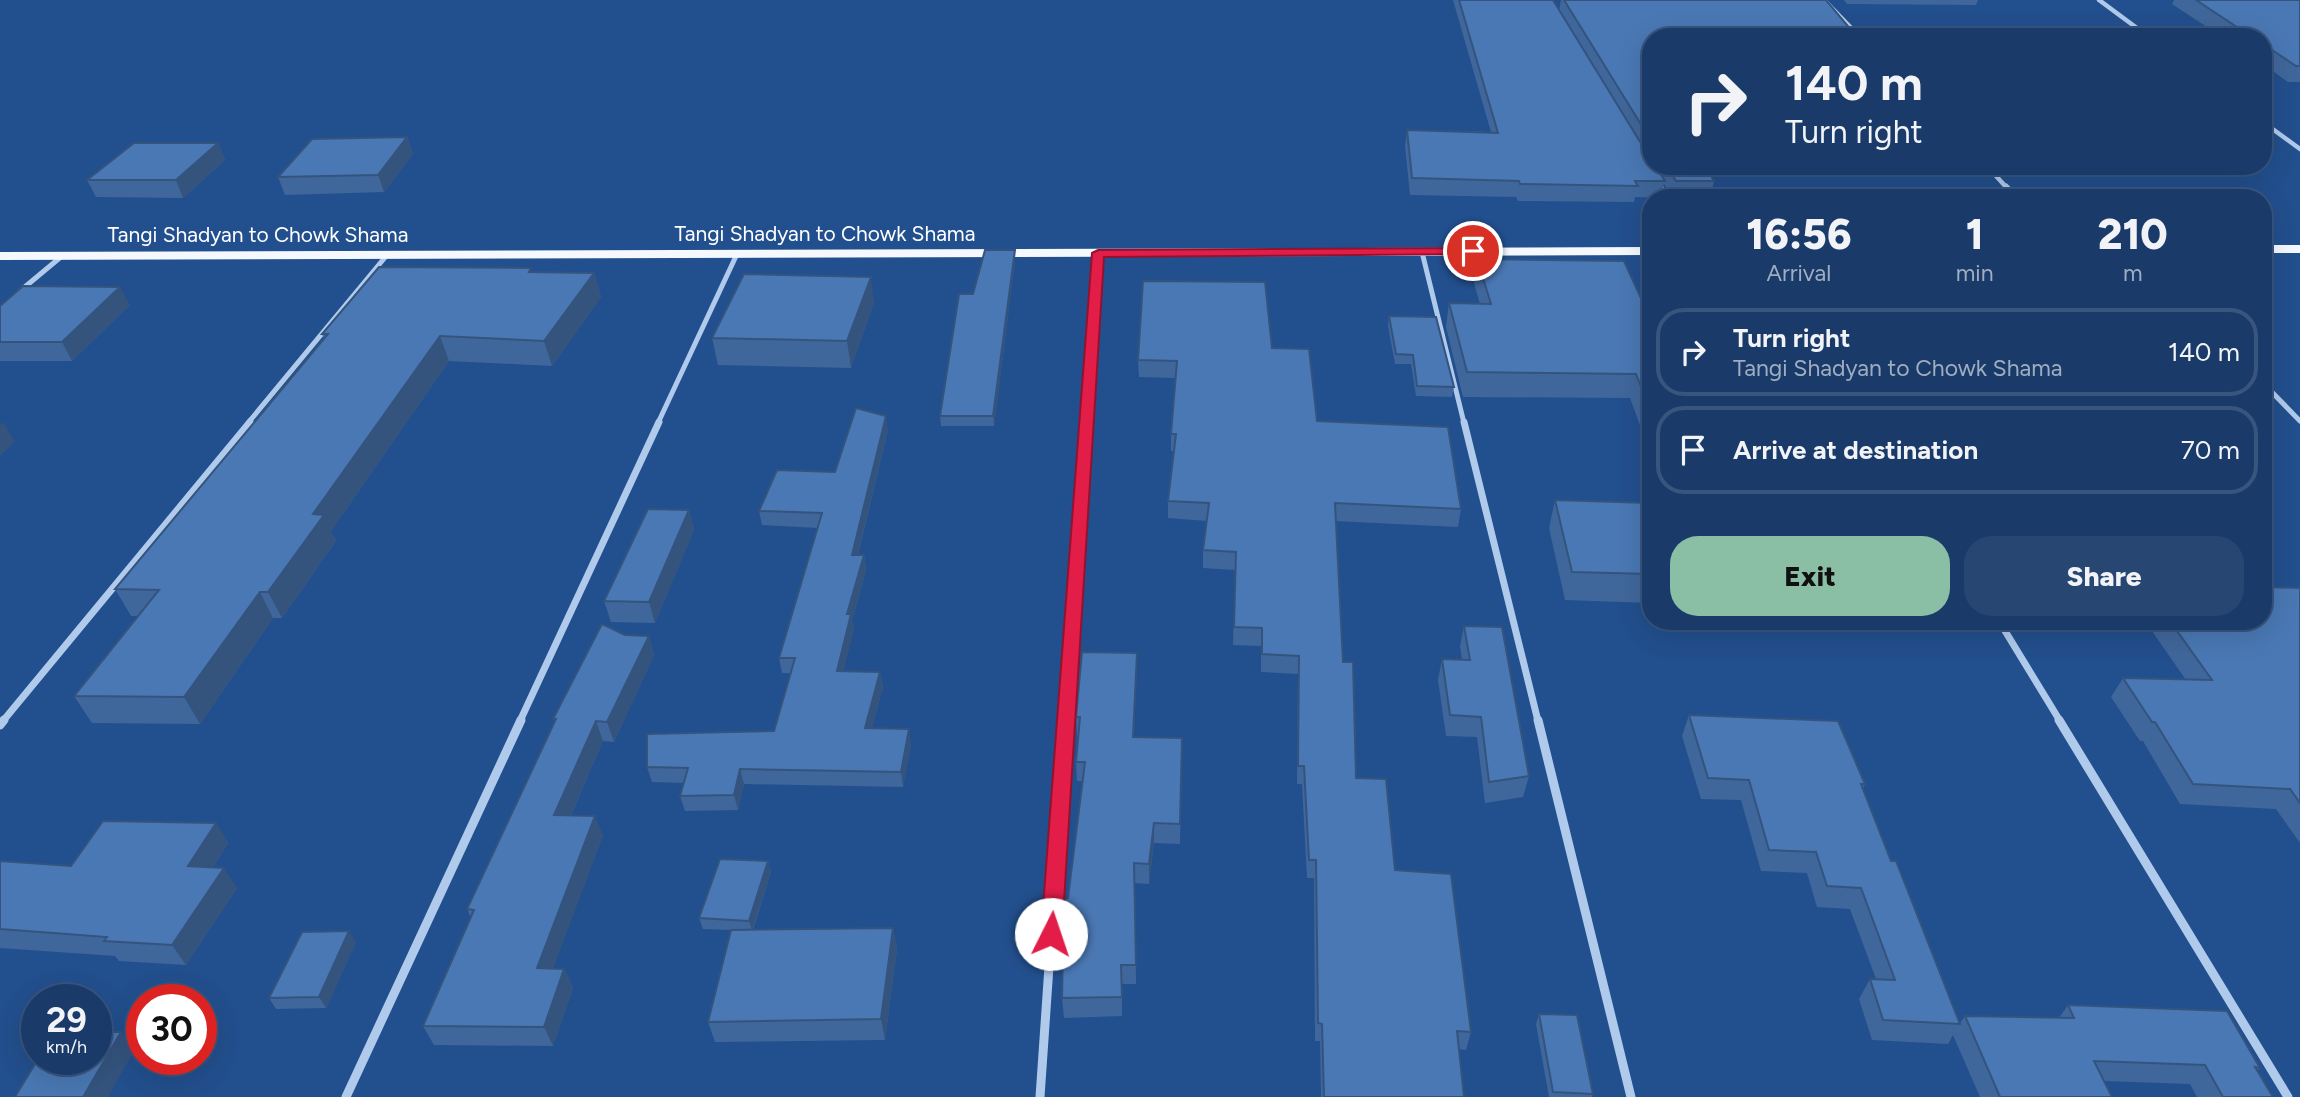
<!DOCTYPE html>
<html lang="en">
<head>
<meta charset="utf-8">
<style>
  :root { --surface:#1a3b6a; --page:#274672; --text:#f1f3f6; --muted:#9fadc1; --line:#38557e; --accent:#8abfa5 }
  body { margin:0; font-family:Figtree,sans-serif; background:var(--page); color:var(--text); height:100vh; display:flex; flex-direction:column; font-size:26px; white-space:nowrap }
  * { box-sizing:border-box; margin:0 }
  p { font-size:23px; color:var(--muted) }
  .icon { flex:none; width:38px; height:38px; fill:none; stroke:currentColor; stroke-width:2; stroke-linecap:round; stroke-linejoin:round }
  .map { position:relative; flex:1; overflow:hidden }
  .sheet { position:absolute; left:1642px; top:189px; width:630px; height:441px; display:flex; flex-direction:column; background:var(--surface); border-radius:28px; box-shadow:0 7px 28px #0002,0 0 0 2px var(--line) }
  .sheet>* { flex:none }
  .banner { position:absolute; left:1642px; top:28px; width:630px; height:147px; border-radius:28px; box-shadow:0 7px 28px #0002,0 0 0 2px var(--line); background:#1a3b6a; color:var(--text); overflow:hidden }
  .speed { position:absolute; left:21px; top:984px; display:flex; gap:14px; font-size:35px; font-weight:700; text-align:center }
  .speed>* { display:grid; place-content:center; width:91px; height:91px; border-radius:50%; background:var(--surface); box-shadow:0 7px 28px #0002,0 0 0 2px var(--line); line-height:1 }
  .speed small { font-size:18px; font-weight:400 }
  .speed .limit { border:10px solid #d22; background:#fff; color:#111 }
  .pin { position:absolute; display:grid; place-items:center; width:60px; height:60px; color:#fff; margin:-30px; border:4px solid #fff; border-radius:50%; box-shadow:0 2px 7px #0007 }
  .me { position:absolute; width:77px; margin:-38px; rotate:4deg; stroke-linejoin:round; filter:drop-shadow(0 0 5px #0008) }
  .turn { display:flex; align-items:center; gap:24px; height:147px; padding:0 28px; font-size:32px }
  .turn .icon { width:91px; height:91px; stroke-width:2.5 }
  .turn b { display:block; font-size:49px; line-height:60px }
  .eta { display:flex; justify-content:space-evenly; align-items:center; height:119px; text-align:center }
  .eta b { font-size:42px; font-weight:800; line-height:49px }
  .action { display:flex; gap:14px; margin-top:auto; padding:14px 28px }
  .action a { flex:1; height:80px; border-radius:28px; background:var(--accent); color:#111; font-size:28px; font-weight:800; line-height:80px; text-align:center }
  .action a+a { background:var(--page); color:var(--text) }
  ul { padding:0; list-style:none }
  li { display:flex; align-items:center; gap:21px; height:88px; margin:0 14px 10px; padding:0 14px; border:4px solid var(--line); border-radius:28px }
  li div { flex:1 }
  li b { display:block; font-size:26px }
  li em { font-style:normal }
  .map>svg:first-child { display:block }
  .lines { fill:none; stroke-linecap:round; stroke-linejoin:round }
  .street-far3 { stroke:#b0caec; stroke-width:4.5 }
  .street-far2 { stroke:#b0caec; stroke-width:5 }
  .street-far1 { stroke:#b0caec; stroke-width:7 }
  .street { stroke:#b0caec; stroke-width:9 }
  .primary { fill:#f5f9fe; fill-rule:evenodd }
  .wall { fill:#40679b }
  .shaded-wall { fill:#34547e }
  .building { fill:#4a78b4; stroke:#34547e; stroke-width:2 }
  .route { fill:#e11d48; stroke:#92132f; stroke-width:2 }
  .labels { text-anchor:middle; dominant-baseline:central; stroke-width:7; stroke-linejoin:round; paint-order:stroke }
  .far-street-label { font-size:21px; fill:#fff; stroke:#224f8d }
</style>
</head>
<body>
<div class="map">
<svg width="2300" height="1097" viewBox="0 0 2300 1097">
  <rect width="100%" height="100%" fill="#224f8d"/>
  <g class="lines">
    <g class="street-far3">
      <path d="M 1824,0 L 1860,37"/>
      <path d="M 2099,0 L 2149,37"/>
      <path d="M 2263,122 L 2300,149"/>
      <path d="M 1987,166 L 2007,188"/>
      <path d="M 1658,183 L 1661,188"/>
    </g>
    <g class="street-far2">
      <path d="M 1660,186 L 1667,198"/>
      <path d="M 2006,186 L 2017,198"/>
      <path d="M 1422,252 L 1464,423"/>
      <path d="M 20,291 L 62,256"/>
      <path d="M 2263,383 L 2300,421"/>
      <path d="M 248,423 L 387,255"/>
      <path d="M 658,423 L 737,254"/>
      <path d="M 1086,423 L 1098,253"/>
    </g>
    <g class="street-far1">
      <path d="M 1464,422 L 1538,721"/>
      <path d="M 1999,621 L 2060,721"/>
      <path d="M 3,721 L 250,422"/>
      <path d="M 520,721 L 659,422"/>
      <path d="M 1066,721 L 1086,422"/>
    </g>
    <g class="street">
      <path d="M 1538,720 L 1631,1097"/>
      <path d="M 2059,720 L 2288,1097"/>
      <path d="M 0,725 L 4,720"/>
      <path d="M 346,1097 L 521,720"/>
      <path d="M 1040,1097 L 1066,720"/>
    </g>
    <g class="primary">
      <rect x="2263" y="245" width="37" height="8"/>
      <path d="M 1650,247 L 1650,255 L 0,260 L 0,252 Z"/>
    </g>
  </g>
  <g class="wall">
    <path d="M 1453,0 L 1553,0 L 1559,11 L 1561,0 L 1826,0 L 1650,37 L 1650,166 L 1705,166 L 1714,181 L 1710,198 L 1672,198 L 1664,184 L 1661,198 L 1635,197 L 1634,202 L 1518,201 L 1516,197 L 1410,195 L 1405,146 L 1407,130 L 1491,132 Z"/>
    <path d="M 1844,0 L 1978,0 L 1976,5 L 1847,4 Z"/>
    <path d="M 2174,0 L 2300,0 L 2300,82 L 2288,82 L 2263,64 L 2263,37 L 2222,37 L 2172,4 Z"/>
    <path d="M 407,137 L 413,154 L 384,192 L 285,195 L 278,177 Z"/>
    <path d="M 218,143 L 225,160 L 183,198 L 96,197 L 87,180 Z"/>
    <path d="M 1477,259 L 1650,318 L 1650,436 L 1644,436 L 1630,398 L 1463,397 L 1446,327 L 1449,303 L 1480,304 L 1474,283 Z"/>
    <path d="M 1015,260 L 994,426 L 941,426 L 940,416 L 973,294 Z"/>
    <path d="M 533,272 L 594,273 L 601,297 L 552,366 L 449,361 L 331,531 L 336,541 L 282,618 L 273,618 L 200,724 L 92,723 L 74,696 L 138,616 L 131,616 L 115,589 L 324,339 L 322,334 Z"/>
    <path d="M 874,302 L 851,368 L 718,365 L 712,338 Z"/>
    <path d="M 130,305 L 72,361 L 0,361 L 0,306 Z"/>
    <path d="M 1389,316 L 1454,387 L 1452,397 L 1416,396 L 1411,364 L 1395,364 L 1388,326 Z"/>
    <path d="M 1272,348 L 1317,421 L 1461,509 L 1458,527 L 1335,521 L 1343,662 L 1356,778 L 1395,870 L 1471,1032 L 1466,1050 L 1459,1049 L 1464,1097 L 1321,1097 L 1320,1041 L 1315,1041 L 1314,878 L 1307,878 L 1302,784 L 1297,784 L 1298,674 L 1261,672 L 1261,646 L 1233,645 L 1235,570 L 1203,568 L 1203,550 L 1207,521 L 1168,518 L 1168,501 L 1174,451 L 1171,451 L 1171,434 L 1176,378 L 1139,377 L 1138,360 Z"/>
    <path d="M 888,430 L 858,555 L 864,555 L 866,570 L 852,621 L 854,629 L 843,671 L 880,672 L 883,687 L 872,728 L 911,744 L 903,787 L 744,784 L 738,810 L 685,811 L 680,796 L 684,783 L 652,782 L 647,767 L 774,731 L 791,673 L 782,673 L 779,658 L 818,528 L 762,525 L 759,511 L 835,472 Z"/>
    <path d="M 1555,500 L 1650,503 L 1650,603 L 1565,600 L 1549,528 Z"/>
    <path d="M 689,510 L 694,530 L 655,623 L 611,622 L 604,601 Z"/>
    <path d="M 2300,588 L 2300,843 L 2276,809 L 2180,804 L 2143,741 L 2140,741 L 2111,697 L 2123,678 L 2186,680 L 2145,621 L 2263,621 Z"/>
    <path d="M 1464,626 L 1529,776 L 1523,797 L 1485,803 L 1477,737 L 1446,736 L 1438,680 L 1442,659 L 1462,660 L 1460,646 Z"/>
    <path d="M 649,636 L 654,655 L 614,742 L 603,741 L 571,815 L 603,835 L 553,968 L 564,969 L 573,988 L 553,1046 L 434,1045 L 423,1026 L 471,918 L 467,909 L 555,722 L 553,719 Z"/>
    <path d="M 1137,653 L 1134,738 L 1182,738 L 1180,844 L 1154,843 L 1149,884 L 1135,883 L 1136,984 L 1122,984 L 1122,1016 L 1064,1018 L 1062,998 L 1068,898 L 1082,781 L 1077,781 L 1076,762 L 1079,737 L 1077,737 L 1076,717 Z"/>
    <path d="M 1689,715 L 1865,784 L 1863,789 L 1891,861 L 1960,1023 L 1965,1016 L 2059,1018 L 2068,1005 L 2260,1068 L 2257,1071 L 2273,1097 L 2197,1097 L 2190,1084 L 2104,1081 L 2112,1097 L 1980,1097 L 1953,1035 L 1948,1044 L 1872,1040 L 1859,999 L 1870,979 L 1876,979 L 1850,909 L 1817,907 L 1807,873 L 1761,871 L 1741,800 L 1701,799 L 1682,736 Z"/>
    <path d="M 216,823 L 228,843 L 213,867 L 237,888 L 186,965 L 119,961 L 115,956 L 0,948 L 0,861 L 71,866 Z"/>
    <path d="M 768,861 L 771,872 L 753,930 L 893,928 L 897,949 L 885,1040 L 715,1042 L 708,1022 L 731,930 L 703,929 L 699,918 Z"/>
    <path d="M 356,942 L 326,1008 L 276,1009 L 269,998 Z"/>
    <path d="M 1539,1014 L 1593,1094 L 1592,1097 L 1549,1097 L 1536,1024 Z"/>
  </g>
  <g class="shaded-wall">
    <path d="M 407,137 L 413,154 L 384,192 L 378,175 Z"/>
    <path d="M 218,143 L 225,160 L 183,198 L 176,180 Z"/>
    <path d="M 1015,250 L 1015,260 L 994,426 L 993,416 Z"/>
    <path d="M 594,273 L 601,297 L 552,366 L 544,341 Z"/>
    <path d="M 871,277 L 874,302 L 851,368 L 847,341 Z"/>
    <path d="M 120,287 L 130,305 L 72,361 L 62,342 Z"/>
    <path d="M 440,336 L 449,361 L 331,531 L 336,541 L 282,618 L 268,592 L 313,514 Z"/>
    <path d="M 886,416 L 888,430 L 854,570 L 852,555 Z"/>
    <path d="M 3,422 L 15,442 L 0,456 L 0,425 Z"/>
    <path d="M 689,510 L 694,530 L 655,623 L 649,602 Z"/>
    <path d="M 864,555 L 866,570 L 852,621 L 854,629 L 840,686 L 837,671 L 847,614 Z"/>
    <path d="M 260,592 L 273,618 L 200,724 L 184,697 Z"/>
    <path d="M 649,636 L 654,655 L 614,742 L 607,722 Z"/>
    <path d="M 1137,653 L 1137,673 L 1133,757 L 1133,737 Z"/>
    <path d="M 880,672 L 883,687 L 868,743 L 865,728 Z"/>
    <path d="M 596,721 L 603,741 L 562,835 L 554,815 Z"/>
    <path d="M 909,729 L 911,744 L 903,787 L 901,772 Z"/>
    <path d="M 740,769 L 744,784 L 738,810 L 734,795 Z"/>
    <path d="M 595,816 L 603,835 L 546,988 L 537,968 Z"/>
    <path d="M 216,823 L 228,843 L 201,886 L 188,866 Z"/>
    <path d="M 1154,823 L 1154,843 L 1149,884 L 1149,864 Z"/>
    <path d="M 768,861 L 771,872 L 752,931 L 749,921 Z"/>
    <path d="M 224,868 L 237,888 L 186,965 L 172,945 Z"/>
    <path d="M 893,928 L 897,949 L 885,1040 L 881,1019 Z"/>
    <path d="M 349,931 L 356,942 L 326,1008 L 319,997 Z"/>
    <path d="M 564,969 L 573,988 L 553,1046 L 544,1027 Z"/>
    <path d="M 121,1032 L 135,1050 L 108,1097 L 83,1097 Z"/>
  </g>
  <g class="building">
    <path d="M 1459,0 L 1553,0 L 1650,158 L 1650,166 L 1656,166 L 1665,181 L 1635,181 L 1638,186 L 1520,184 L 1519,181 L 1412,178 L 1407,130 L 1498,133 Z"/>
    <path d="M 1564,0 L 1826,0 L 1857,37 L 1650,37 L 1650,67 L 1645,67 L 1650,75 L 1650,139 Z"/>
    <path d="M 2196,0 L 2300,0 L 2300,66 L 2296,66 L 2263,44 L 2263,37 L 2252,37 Z"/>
    <path d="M 407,137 L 378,175 L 278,177 L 312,139 Z"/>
    <path d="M 134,143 L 218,143 L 176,180 L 87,180 Z"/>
    <path d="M 1667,166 L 1705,166 L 1714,181 L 1676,181 Z"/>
    <path d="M 985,250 L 1015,250 L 993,416 L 940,416 L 959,294 L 973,294 Z"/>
    <path d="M 1477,259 L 1624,261 L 1650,318 L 1650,410 L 1636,374 L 1467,372 L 1449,303 L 1491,304 Z"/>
    <path d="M 379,267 L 531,268 L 529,272 L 594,273 L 544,341 L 440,336 L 313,514 L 324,515 L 268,592 L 260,592 L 184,697 L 74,696 L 159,590 L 115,589 L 328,334 L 322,334 Z"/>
    <path d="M 744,274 L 871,277 L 847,341 L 712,338 Z"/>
    <path d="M 1143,281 L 1265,282 L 1272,348 L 1309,349 L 1317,421 L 1448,427 L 1461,509 L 1335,503 L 1343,662 L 1353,662 L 1356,778 L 1386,779 L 1395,870 L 1451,874 L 1471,1032 L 1457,1031 L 1464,1097 L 1324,1097 L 1322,1024 L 1318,1023 L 1316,860 L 1309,860 L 1304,766 L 1298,766 L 1299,656 L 1262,654 L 1262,628 L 1234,627 L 1236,552 L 1203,550 L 1209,503 L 1168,501 L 1176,434 L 1171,434 L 1177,361 L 1138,360 Z"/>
    <path d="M 23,286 L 120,287 L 62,342 L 0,342 L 0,306 Z"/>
    <path d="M 1389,316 L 1436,317 L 1454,387 L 1417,386 L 1413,355 L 1396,354 Z"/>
    <path d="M 856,408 L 886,416 L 852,555 L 864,555 L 847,614 L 851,614 L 837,671 L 880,672 L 865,728 L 909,729 L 901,772 L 740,769 L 734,795 L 680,796 L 688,768 L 647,767 L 647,734 L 774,731 L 795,658 L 779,658 L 822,513 L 759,511 L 777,470 L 835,472 Z"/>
    <path d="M 1555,500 L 1650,503 L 1650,574 L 1572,572 Z"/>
    <path d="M 648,509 L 689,510 L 649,602 L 604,601 Z"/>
    <path d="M 2263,587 L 2300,588 L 2300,803 L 2290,789 L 2193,784 L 2155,722 L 2152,722 L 2123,678 L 2212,680 L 2170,621 L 2263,621 Z"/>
    <path d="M 602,624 L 625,635 L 649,636 L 607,722 L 596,721 L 554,815 L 595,816 L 537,968 L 564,969 L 544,1027 L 423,1026 L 474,910 L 467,909 L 556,719 L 553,719 Z"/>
    <path d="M 1464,626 L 1502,627 L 1529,776 L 1489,782 L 1481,717 L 1450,715 L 1442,659 L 1470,660 Z"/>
    <path d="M 1082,652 L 1137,653 L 1133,737 L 1182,738 L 1180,824 L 1154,823 L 1149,864 L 1134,863 L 1136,965 L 1121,965 L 1122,997 L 1062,998 L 1064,899 L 1068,898 L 1085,762 L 1076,762 L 1080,717 L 1076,717 Z"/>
    <path d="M 1689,715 L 1838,721 L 1865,784 L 1861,784 L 1891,861 L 1896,861 L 1960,1024 L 1883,1020 L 1870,979 L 1895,980 L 1861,888 L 1827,886 L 1816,852 L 1769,850 L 1749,780 L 1708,778 Z"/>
    <path d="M 103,821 L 216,823 L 188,866 L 224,868 L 172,945 L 104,941 L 107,937 L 0,929 L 0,861 L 71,866 Z"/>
    <path d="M 720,859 L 768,861 L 749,921 L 699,918 Z"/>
    <path d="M 893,928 L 881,1019 L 708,1022 L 731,930 Z"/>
    <path d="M 349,931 L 319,997 L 269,998 L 302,932 Z"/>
    <path d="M 2068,1005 L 2227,1011 L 2260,1068 L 2255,1067 L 2273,1097 L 2223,1097 L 2205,1065 L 2094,1061 L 2112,1097 L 2000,1097 L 1965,1016 L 2074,1018 Z"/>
    <path d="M 1539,1014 L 1577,1015 L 1593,1094 L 1553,1092 Z"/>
    <path d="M 96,1032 L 121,1032 L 83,1097 L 15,1097 L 38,1059 L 96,1059 Z"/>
  </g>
  <path class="route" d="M 1473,248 L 1479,251 L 1477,254 L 1104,257 L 1062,934 L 1059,940 L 1051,942 L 1044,940 L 1041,934 L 1092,253 L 1098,250 Z"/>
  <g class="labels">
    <g class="far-street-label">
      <text x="825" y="233">Tangi Shadyan to Chowk Shama</text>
      <text x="258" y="234">Tangi Shadyan to Chowk Shama</text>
    </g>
  </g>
</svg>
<div class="speed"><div>29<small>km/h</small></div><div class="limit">30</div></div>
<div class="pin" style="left:1473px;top:251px;background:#d93025"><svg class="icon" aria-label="arrive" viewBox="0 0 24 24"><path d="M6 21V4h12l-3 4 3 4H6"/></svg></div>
<svg class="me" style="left:1051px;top:934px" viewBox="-20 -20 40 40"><circle r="19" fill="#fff"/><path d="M0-13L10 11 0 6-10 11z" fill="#e11d48"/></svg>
<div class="banner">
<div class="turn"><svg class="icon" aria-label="right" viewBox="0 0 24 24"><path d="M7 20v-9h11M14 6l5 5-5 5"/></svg><div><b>140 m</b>Turn right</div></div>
</div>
<section class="sheet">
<div class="eta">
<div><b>16:56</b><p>Arrival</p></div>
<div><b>1</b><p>min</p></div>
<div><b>210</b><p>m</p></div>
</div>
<ul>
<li><svg class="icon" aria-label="right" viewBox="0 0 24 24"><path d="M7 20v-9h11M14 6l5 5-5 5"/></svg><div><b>Turn right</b><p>Tangi Shadyan to Chowk Shama</p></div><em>140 m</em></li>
<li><svg class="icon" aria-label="arrive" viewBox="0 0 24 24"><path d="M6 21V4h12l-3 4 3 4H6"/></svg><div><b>Arrive at destination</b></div><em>70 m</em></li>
</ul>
<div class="action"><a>Exit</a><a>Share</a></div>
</section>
</div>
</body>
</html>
